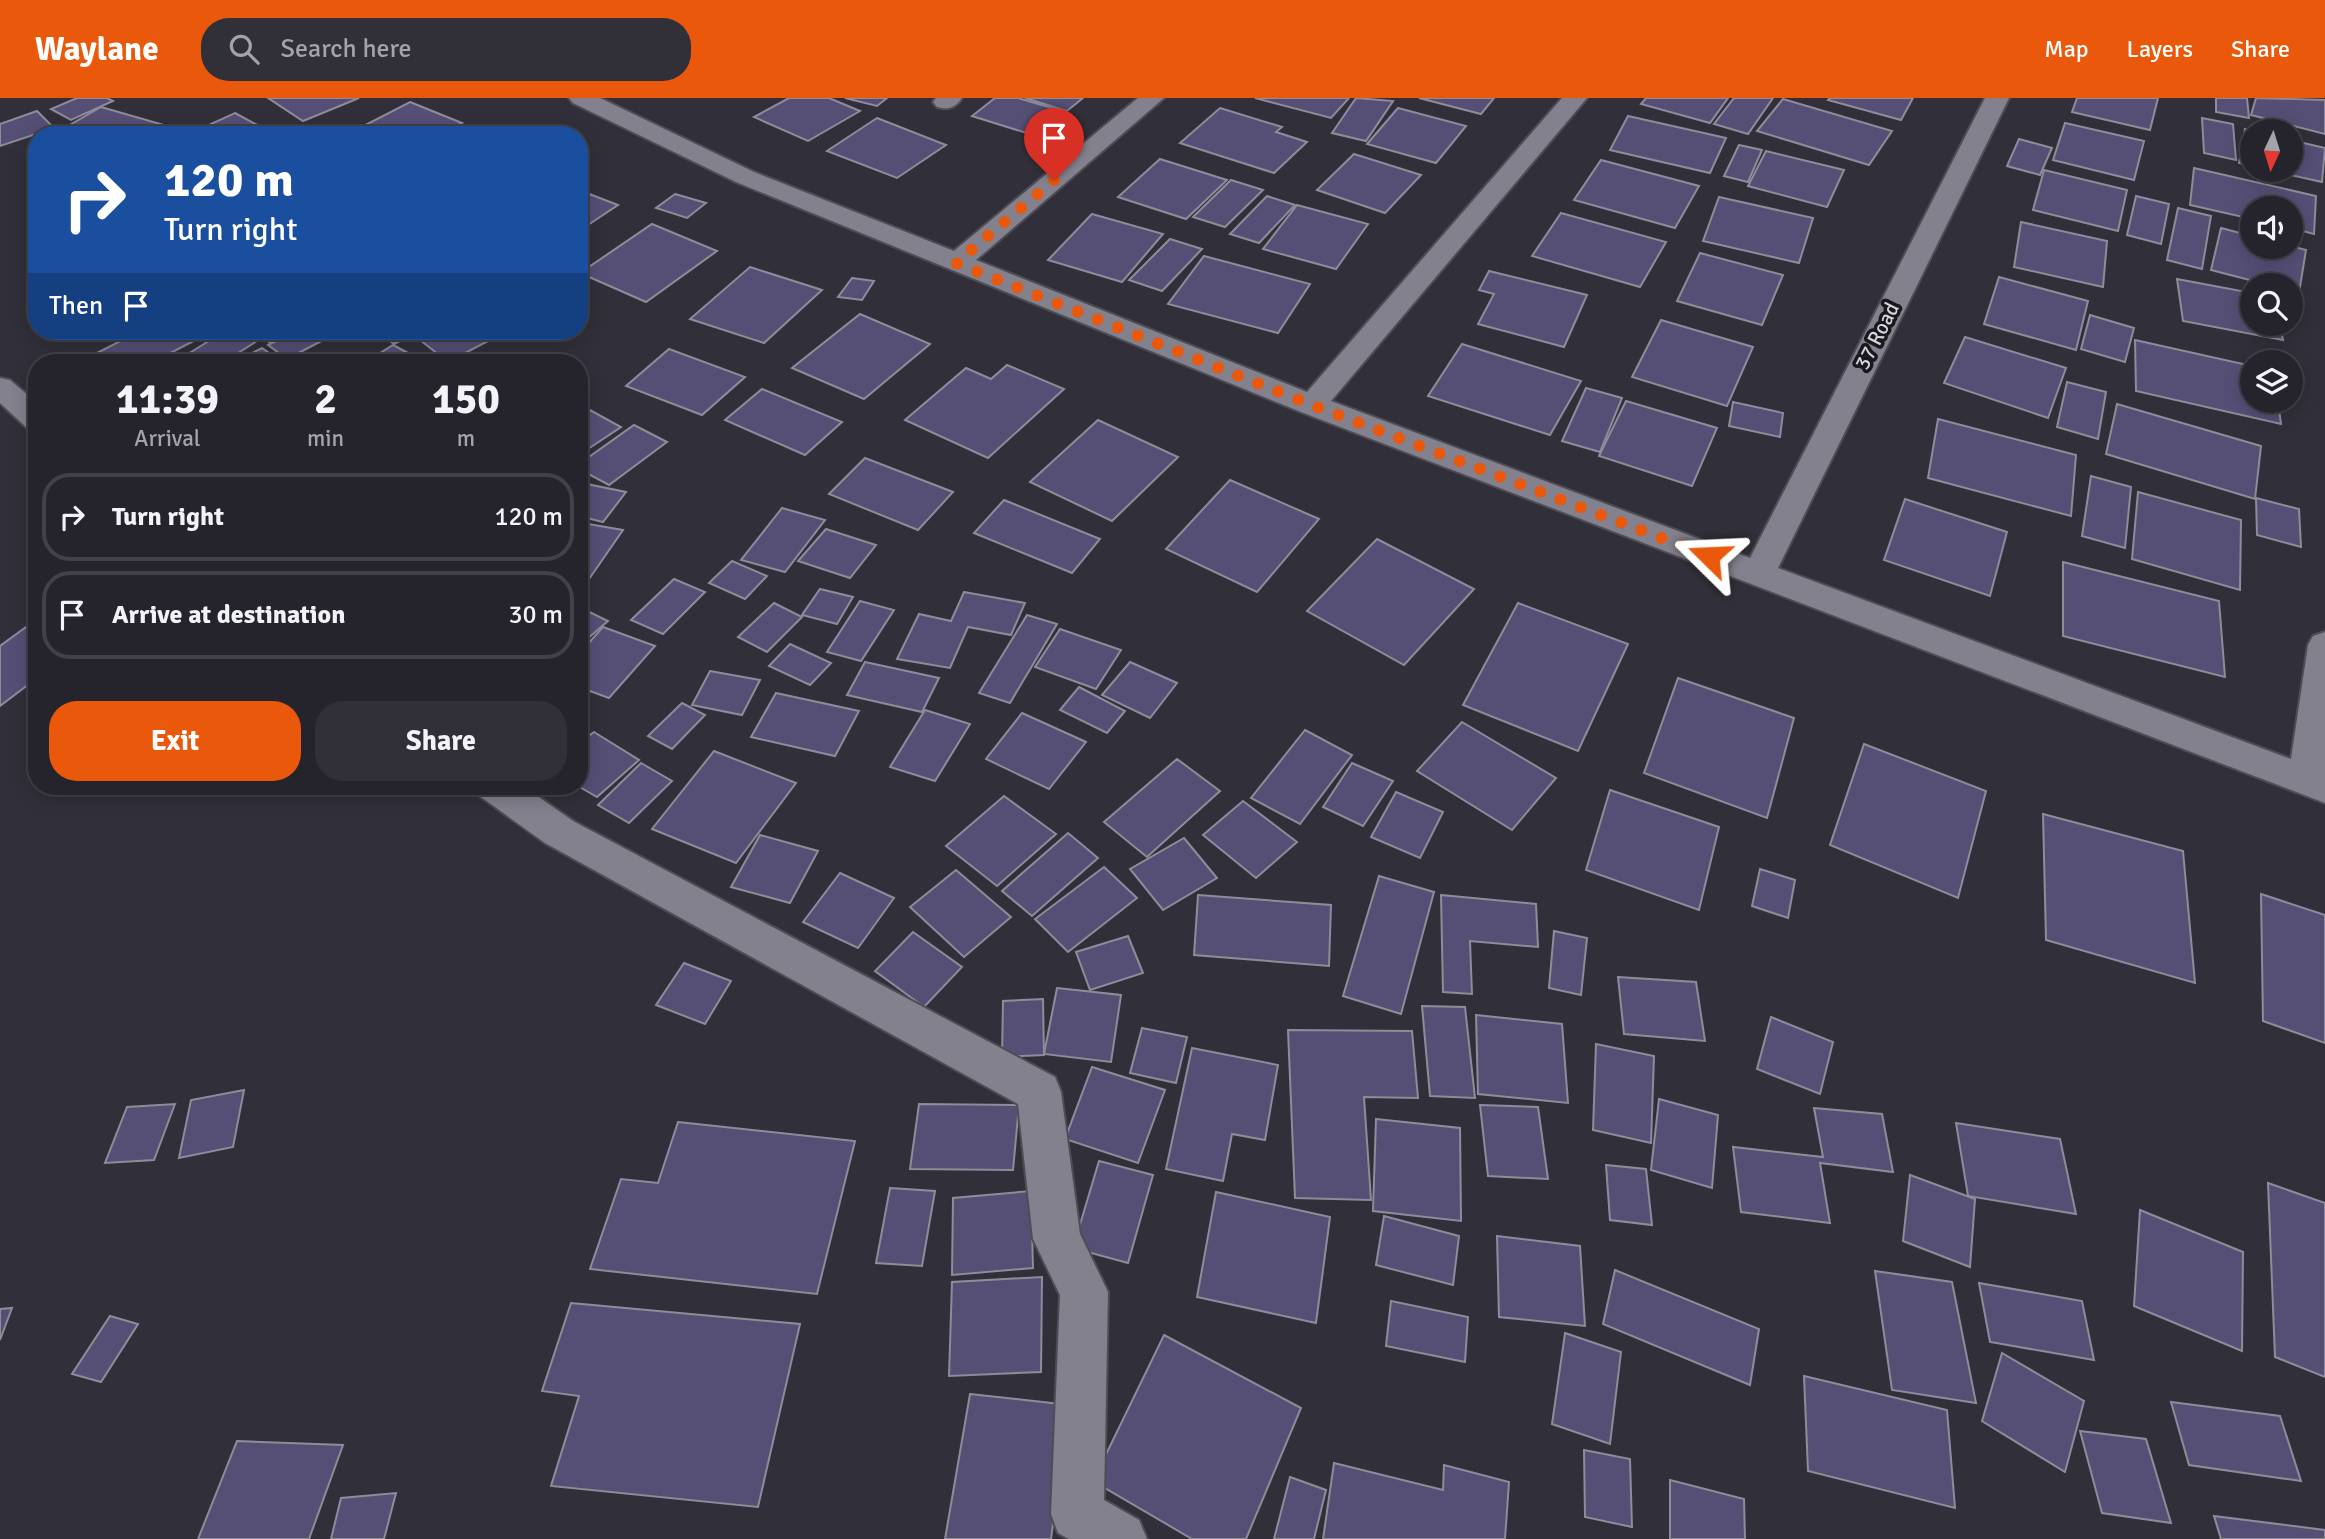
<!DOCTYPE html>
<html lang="en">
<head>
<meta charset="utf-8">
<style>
  :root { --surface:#25242c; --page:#313038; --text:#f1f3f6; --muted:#a3a4a9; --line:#424148; --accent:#ea580c }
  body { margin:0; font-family:Signika,sans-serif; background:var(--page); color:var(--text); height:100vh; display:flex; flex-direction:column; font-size:26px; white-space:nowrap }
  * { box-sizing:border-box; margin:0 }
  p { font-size:23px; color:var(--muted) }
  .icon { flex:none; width:38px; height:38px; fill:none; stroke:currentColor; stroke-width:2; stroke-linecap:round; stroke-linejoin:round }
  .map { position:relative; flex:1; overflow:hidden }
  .drawer { position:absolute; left:28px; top:256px; width:560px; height:441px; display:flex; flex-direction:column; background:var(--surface); border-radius:28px; box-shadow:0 4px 18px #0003,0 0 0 2px var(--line) }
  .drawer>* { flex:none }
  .guide { position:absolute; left:28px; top:28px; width:560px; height:214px; border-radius:28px; box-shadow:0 4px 18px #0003,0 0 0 2px var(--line); background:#1a4fa0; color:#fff; overflow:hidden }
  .needle { width:46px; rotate:184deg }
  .controls { position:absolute; left:2240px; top:21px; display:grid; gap:14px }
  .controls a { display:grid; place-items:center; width:63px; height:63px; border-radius:50%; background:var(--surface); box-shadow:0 4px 18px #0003,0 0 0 2px var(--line); font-size:35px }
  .pin { position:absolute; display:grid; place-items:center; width:60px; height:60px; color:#fff; margin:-72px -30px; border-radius:50% 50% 50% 0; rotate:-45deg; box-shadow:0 0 7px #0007 }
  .pin .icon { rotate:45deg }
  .me { position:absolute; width:77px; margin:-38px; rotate:291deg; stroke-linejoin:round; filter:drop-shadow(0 0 5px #0008) }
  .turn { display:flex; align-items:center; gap:24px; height:147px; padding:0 21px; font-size:32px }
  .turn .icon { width:91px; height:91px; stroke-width:2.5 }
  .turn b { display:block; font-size:49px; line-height:60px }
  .then { display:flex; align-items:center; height:66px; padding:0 21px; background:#0003; gap:14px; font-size:26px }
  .eta { display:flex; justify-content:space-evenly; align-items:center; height:119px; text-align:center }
  .eta b { font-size:42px; font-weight:700; line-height:49px }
  .button { display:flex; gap:14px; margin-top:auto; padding:14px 21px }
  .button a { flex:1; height:80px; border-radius:28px; background:var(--accent); color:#fff; font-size:28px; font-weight:700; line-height:80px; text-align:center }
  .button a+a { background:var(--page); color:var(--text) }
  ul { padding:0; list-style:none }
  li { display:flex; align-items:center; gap:21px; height:88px; margin:0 14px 10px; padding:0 7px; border:4px solid var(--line); border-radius:28px }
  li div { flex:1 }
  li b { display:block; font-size:26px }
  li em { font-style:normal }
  header { display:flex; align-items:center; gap:42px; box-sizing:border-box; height:98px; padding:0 35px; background:var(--accent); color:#fff }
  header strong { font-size:33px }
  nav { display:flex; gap:38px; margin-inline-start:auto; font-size:24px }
  .search { width:490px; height:63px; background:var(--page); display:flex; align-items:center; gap:18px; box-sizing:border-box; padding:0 24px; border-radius:28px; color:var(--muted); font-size:26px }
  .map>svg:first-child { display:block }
  .building { fill:#554f76; stroke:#8d8c98; stroke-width:2 }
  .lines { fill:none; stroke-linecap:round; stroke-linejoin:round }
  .minor-casing { stroke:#4e4d55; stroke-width:4 }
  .minor { fill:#82818d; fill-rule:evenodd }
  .route { stroke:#ea580c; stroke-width:12; stroke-dasharray:0 21.6 }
  .labels { text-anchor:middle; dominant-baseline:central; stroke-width:7; stroke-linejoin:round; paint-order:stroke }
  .far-street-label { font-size:21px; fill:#d6d5dc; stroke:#19191d }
</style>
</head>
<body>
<header>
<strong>Waylane</strong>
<div class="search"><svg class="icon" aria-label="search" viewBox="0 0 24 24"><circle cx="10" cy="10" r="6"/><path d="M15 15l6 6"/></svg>Search here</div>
<nav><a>Map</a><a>Layers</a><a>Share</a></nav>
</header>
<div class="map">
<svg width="2325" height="1441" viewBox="0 0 2325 1441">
  <rect width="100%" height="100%" fill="#31303a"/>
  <g class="building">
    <path d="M 77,0 L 107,0 L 113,3 L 71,22 L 51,11 Z"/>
    <path d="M 268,0 L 359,0 L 303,23 Z"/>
    <path d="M 789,0 L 829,0 L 860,13 L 808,43 L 754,19 Z"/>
    <path d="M 845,0 L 887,0 L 877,8 Z"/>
    <path d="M 995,0 L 1018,0 L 1062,13 L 1033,37 L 972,18 Z"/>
    <path d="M 1025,0 L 1083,0 L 1067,13 Z"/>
    <path d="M 1255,0 L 1349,0 L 1331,20 Z"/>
    <path d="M 1356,0 L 1393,3 L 1366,43 L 1332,35 Z"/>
    <path d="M 1419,0 L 1494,0 L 1481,16 Z"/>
    <path d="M 1646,0 L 1728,0 L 1710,25 L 1641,6 Z"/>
    <path d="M 1734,0 L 1773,0 L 1748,36 L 1714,26 Z"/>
    <path d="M 1830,0 L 1913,0 L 1901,22 L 1828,2 Z"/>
    <path d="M 2077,0 L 2158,0 L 2150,32 L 2072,14 Z"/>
    <path d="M 2216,0 L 2247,0 L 2249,20 L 2216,14 Z"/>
    <path d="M 2256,0 L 2325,2 L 2325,36 L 2251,17 Z"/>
    <path d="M 1783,1 L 1892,33 L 1869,67 L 1757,33 Z"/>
    <path d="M 410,4 L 462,25 L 441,37 L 346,37 Z"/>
    <path d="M 101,9 L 164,27 L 147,37 L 54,36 Z"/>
    <path d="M 1220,10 L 1282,29 L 1276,34 L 1307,44 L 1274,75 L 1180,45 Z"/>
    <path d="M 1398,10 L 1466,28 L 1436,65 L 1367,46 Z"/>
    <path d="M 37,13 L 54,30 L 0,48 L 0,26 Z"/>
    <path d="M 235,15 L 276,37 L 198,37 L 193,34 Z"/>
    <path d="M 1628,18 L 1726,40 L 1710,75 L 1610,52 Z"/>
    <path d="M 877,20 L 946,47 L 897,80 L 827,53 Z"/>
    <path d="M 2202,20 L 2233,26 L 2236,62 L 2204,55 Z"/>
    <path d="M 2065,25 L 2144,43 L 2134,82 L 2053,62 Z"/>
    <path d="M 2245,31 L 2253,33 L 2252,68 L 2239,65 Z"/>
    <path d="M 2019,41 L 2052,50 L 2040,77 L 2007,68 Z"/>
    <path d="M 2291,42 L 2325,50 L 2322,84 L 2268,72 L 2291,72 Z"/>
    <path d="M 1739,47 L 1762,52 L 1748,84 L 1724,78 Z"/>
    <path d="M 1766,53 L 1844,72 L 1827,109 L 1748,88 Z"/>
    <path d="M 1354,56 L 1421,77 L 1385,115 L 1317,92 Z"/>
    <path d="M 1160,61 L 1227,82 L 1186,121 L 1118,99 Z"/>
    <path d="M 1601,62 L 1699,88 L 1675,130 L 1574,102 Z"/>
    <path d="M 2194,70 L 2316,98 L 2314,136 L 2291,130 L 2291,110 L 2252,110 L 2252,121 L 2190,107 Z"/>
    <path d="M 2044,72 L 2127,92 L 2118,133 L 2033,112 Z"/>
    <path d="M 1231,82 L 1263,92 L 1225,129 L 1193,119 Z"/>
    <path d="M 579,92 L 618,107 L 579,133 Z"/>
    <path d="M 675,96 L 706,105 L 687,120 L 656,110 Z"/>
    <path d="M 1267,98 L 1295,107 L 1259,145 L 1230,136 Z"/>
    <path d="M 2136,98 L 2169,106 L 2161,146 L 2127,137 Z"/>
    <path d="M 1719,99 L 1813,120 L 1799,165 L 1703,143 Z"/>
    <path d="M 1297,107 L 1368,126 L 1336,171 L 1263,151 Z"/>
    <path d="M 2178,110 L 2211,118 L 2202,171 L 2167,162 Z"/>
    <path d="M 1561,115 L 1666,144 L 1640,189 L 1532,158 Z"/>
    <path d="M 1092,116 L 1163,136 L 1122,184 L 1048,162 Z"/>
    <path d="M 2021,124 L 2107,143 L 2103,189 L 2014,169 Z"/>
    <path d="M 652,126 L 717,153 L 646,204 L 580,175 Z"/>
    <path d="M 2221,130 L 2252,138 L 2252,149 L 2291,148 L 2306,152 L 2299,195 L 2291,193 L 2291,187 L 2269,187 L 2211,172 Z"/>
    <path d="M 1170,141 L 1202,151 L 1162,193 L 1129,182 Z"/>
    <path d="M 1700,155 L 1783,177 L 1762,227 L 1677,203 Z"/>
    <path d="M 1204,158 L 1310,186 L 1278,235 L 1168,206 Z"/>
    <path d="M 750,169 L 822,192 L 764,245 L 690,221 Z"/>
    <path d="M 1489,173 L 1587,197 L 1564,249 L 1478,226 L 1494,196 L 1479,192 Z"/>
    <path d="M 1999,179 L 2088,203 L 2076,252 L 1984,226 Z"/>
    <path d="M 852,180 L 874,183 L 862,202 L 838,199 Z"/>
    <path d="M 2177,181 L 2252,195 L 2252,226 L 2280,226 L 2283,242 L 2183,223 Z"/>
    <path d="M 860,216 L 930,246 L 864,301 L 792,270 Z"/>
    <path d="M 2090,217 L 2134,230 L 2125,264 L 2081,251 Z"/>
    <path d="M 1661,222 L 1753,249 L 1727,308 L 1632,279 Z"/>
    <path d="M 61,233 L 88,233 L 72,241 Z"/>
    <path d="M 99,233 L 131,233 L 111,243 Z"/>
    <path d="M 140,233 L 213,233 L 153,264 L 90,264 L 85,261 Z"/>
    <path d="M 225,233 L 234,233 L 257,243 L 224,264 L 175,264 Z"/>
    <path d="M 249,233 L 293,233 L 271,245 Z"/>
    <path d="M 296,233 L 324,233 L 331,238 L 287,261 L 268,247 Z"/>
    <path d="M 378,233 L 419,233 L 394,246 Z"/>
    <path d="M 426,233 L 484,233 L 494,240 L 448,264 L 415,238 Z"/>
    <path d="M 1965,239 L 2066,270 L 2048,320 L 1944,285 Z"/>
    <path d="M 2135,242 L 2252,268 L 2252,303 L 2278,303 L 2281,326 L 2136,293 Z"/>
    <path d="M 1462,246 L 1581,283 L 1550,337 L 1428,298 Z"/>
    <path d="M 393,247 L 425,264 L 366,264 Z"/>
    <path d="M 262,250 L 282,264 L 234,264 Z"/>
    <path d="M 669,251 L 745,279 L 702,317 L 626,288 Z"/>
    <path d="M 1007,267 L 1064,291 L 988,360 L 905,322 L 966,270 L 991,281 Z"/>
    <path d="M 2067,284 L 2106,294 L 2098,341 L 2057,329 Z"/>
    <path d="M 1586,290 L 1622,300 L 1600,354 L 1562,343 Z"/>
    <path d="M 762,291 L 842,324 L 805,357 L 725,322 Z"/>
    <path d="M 1626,303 L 1717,330 L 1692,388 L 1599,358 Z"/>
    <path d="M 1733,304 L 1783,315 L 1780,339 L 1729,328 Z"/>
    <path d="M 579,306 L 621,329 L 579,357 Z"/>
    <path d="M 2117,306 L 2261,348 L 2255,401 L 2106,356 Z"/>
    <path d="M 1938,321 L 2076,357 L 2071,418 L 1928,380 Z"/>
    <path d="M 1098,322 L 1178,359 L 1112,423 L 1030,384 Z"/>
    <path d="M 634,327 L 667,344 L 609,387 L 579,371 L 579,366 Z"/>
    <path d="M 865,360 L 953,394 L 918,432 L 829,396 Z"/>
    <path d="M 2091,378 L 2131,389 L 2125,450 L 2082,438 Z"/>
    <path d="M 1230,382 L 1319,421 L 1257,494 L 1166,451 Z"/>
    <path d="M 582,385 L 626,394 L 603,424 L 579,418 L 579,389 Z"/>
    <path d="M 2138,394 L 2241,422 L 2240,492 L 2132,461 Z"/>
    <path d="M 2256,400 L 2299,411 L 2301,449 L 2257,437 Z"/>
    <path d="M 1905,401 L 2007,434 L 1990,498 L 1884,462 Z"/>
    <path d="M 1004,402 L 1100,441 L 1072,475 L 974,435 Z"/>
    <path d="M 782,410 L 825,422 L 785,474 L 741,462 Z"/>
    <path d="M 588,426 L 623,432 L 587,484 L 579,483 L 579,438 Z"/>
    <path d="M 826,431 L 876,447 L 850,480 L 798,463 Z"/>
    <path d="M 1377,441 L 1474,491 L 1404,567 L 1307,513 Z"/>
    <path d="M 732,463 L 767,478 L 745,501 L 709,485 Z"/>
    <path d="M 2063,464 L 2219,503 L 2225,579 L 2063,538 Z"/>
    <path d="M 674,481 L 705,494 L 663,536 L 631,522 Z"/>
    <path d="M 820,491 L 853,499 L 837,526 L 802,517 Z"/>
    <path d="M 964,494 L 1025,505 L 1011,537 L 968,529 L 950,570 L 897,561 L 919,516 L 951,523 Z"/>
    <path d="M 860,503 L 894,512 L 861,563 L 827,554 Z"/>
    <path d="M 774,505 L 802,519 L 767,554 L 738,539 Z"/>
    <path d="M 1518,505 L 1628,546 L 1578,653 L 1463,607 Z"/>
    <path d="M 579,509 L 608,523 L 579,548 Z"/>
    <path d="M 1027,517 L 1057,526 L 1010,605 L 979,595 Z"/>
    <path d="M 37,521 L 37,580 L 0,608 L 0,548 Z"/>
    <path d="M 603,529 L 655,548 L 609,600 L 579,589 L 579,556 Z"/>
    <path d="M 1060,531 L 1121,552 L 1096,591 L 1035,569 Z"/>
    <path d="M 790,546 L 831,565 L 810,587 L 769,568 Z"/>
    <path d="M 865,564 L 939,580 L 922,614 L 847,597 Z"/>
    <path d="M 1130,564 L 1177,585 L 1150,620 L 1102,597 Z"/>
    <path d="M 710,573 L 760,582 L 742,617 L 692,607 Z"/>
    <path d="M 1678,580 L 1794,620 L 1767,720 L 1644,675 Z"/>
    <path d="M 1079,589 L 1125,613 L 1107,635 L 1060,612 Z"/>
    <path d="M 776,595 L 859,613 L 835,658 L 751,639 Z"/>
    <path d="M 682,605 L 705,617 L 672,651 L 648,638 Z"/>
    <path d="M 925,612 L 970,626 L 935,683 L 890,669 Z"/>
    <path d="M 1022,615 L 1086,644 L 1049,691 L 986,661 Z"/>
    <path d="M 1462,624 L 1556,680 L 1512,732 L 1417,673 Z"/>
    <path d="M 1305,632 L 1352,657 L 1300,726 L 1251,700 Z"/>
    <path d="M 594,634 L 639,662 L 597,699 L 578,688 L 579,646 Z"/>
    <path d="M 1864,646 L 1986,693 L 1958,800 L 1830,747 Z"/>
    <path d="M 714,653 L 796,685 L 736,765 L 652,731 Z"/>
    <path d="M 1177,661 L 1220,693 L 1147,759 L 1104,724 Z"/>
    <path d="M 641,665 L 672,683 L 629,725 L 598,707 Z"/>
    <path d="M 1352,665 L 1393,683 L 1363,728 L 1323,709 Z"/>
    <path d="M 1610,692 L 1719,729 L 1699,812 L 1586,772 Z"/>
    <path d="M 1396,694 L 1443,714 L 1420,760 L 1371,739 Z"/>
    <path d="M 1004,698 L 1056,736 L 997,788 L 946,748 Z"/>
    <path d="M 1243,703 L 1297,744 L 1256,780 L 1203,737 Z"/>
    <path d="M 2043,716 L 2183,753 L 2195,885 L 2046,842 Z"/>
    <path d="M 1068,735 L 1098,760 L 1032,818 L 1002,793 Z"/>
    <path d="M 760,737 L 818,753 L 790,805 L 731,789 Z"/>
    <path d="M 1184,740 L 1217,780 L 1163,812 L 1130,771 Z"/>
    <path d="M 1104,769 L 1137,800 L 1068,854 L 1035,821 Z"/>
    <path d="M 1760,771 L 1795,782 L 1788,820 L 1752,808 Z"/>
    <path d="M 956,772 L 1011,819 L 964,859 L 910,809 Z"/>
    <path d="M 840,775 L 894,800 L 858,850 L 803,824 Z"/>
    <path d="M 1379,778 L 1434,794 L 1401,916 L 1343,898 Z"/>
    <path d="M 2261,796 L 2325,817 L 2325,945 L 2263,923 Z"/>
    <path d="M 1198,797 L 1331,807 L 1329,868 L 1194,857 Z"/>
    <path d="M 1441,797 L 1536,806 L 1538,849 L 1470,843 L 1472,896 L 1443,894 Z"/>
    <path d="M 1554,833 L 1587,840 L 1581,897 L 1549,890 Z"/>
    <path d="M 913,834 L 962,869 L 924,909 L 875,873 Z"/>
    <path d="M 1128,838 L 1143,875 L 1090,892 L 1076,854 Z"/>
    <path d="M 684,865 L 731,883 L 705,926 L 656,907 Z"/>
    <path d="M 1618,879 L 1696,884 L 1705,943 L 1624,936 Z"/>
    <path d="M 1057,890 L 1121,897 L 1111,964 L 1044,956 Z"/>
    <path d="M 1043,901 L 1044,957 L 1002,959 L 1003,903 Z"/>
    <path d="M 1422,908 L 1465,909 L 1475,1000 L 1430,998 Z"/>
    <path d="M 1476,917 L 1562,926 L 1568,1005 L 1478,996 Z"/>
    <path d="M 1771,919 L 1833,944 L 1820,996 L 1757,971 Z"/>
    <path d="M 1142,930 L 1187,939 L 1176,985 L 1130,975 Z"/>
    <path d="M 1288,932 L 1412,933 L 1418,1000 L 1364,999 L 1371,1102 L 1295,1100 Z"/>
    <path d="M 1596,946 L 1654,958 L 1651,1045 L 1593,1032 Z"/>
    <path d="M 1192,950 L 1278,967 L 1265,1042 L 1232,1036 L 1223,1083 L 1166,1071 Z"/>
    <path d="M 1092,969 L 1165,992 L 1138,1065 L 1065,1041 Z"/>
    <path d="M 244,992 L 233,1049 L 179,1060 L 191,1002 Z"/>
    <path d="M 1659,1001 L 1718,1017 L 1712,1090 L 1651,1072 Z"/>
    <path d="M 175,1006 L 154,1062 L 105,1065 L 127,1009 Z"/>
    <path d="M 919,1006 L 1019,1007 L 1013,1072 L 910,1071 Z"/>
    <path d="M 1480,1007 L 1538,1009 L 1548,1081 L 1488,1078 Z"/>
    <path d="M 1814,1010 L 1882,1016 L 1893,1074 L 1820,1065 L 1830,1125 L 1741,1114 L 1733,1049 L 1823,1059 Z"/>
    <path d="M 1376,1021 L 1460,1030 L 1461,1123 L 1373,1113 Z"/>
    <path d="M 678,1024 L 855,1043 L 817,1196 L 590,1171 L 621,1081 L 658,1085 Z"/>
    <path d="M 1956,1025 L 2060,1041 L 2076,1116 L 1968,1098 Z"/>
    <path d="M 1099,1063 L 1153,1077 L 1128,1165 L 1073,1150 Z"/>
    <path d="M 1606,1067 L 1646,1071 L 1652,1127 L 1610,1122 Z"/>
    <path d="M 1910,1077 L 1975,1101 L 1970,1169 L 1903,1143 Z"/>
    <path d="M 2268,1085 L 2325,1105 L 2325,1279 L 2275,1259 Z"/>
    <path d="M 890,1090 L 935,1093 L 922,1168 L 876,1165 Z"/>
    <path d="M 1031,1093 L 1033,1170 L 952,1177 L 953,1100 Z"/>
    <path d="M 1216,1094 L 1330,1119 L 1316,1225 L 1197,1199 Z"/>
    <path d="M 2140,1112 L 2243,1154 L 2242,1253 L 2134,1208 Z"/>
    <path d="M 1384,1118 L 1459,1138 L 1453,1187 L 1376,1167 Z"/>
    <path d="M 1497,1138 L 1580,1148 L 1585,1228 L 1499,1219 Z"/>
    <path d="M 1615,1172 L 1759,1231 L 1750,1287 L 1603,1226 Z"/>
    <path d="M 1875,1173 L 1952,1184 L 1976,1305 L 1892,1292 Z"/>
    <path d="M 1042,1179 L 1041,1274 L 949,1278 L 952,1184 Z"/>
    <path d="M 1979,1185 L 2082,1203 L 2094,1262 L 1990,1244 Z"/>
    <path d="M 1391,1203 L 1468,1219 L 1465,1264 L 1386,1248 Z"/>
    <path d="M 571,1205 L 800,1226 L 758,1409 L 551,1388 L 579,1298 L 542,1293 Z"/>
    <path d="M 12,1210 L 0,1242 L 0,1211 Z"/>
    <path d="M 110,1218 L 138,1226 L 101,1284 L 72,1276 Z"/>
    <path d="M 1565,1235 L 1621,1254 L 1610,1346 L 1552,1326 Z"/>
    <path d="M 1164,1237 L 1301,1310 L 1246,1441 L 1192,1441 L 1093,1383 Z"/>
    <path d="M 2002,1255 L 2084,1303 L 2065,1374 L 1982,1323 Z"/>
    <path d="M 1804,1278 L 1947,1312 L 1955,1410 L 1808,1373 Z"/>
    <path d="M 970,1296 L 1069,1307 L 1051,1441 L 945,1441 Z"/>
    <path d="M 2171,1304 L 2280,1318 L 2301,1383 L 2189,1367 Z"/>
    <path d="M 2080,1333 L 2146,1341 L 2171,1425 L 2102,1415 Z"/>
    <path d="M 237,1343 L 343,1347 L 309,1441 L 198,1441 Z"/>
    <path d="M 1584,1352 L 1630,1361 L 1632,1429 L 1585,1419 Z"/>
    <path d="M 1334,1365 L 1443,1392 L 1444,1367 L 1509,1384 L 1505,1441 L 1323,1441 Z"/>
    <path d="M 1290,1379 L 1326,1392 L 1314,1441 L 1274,1441 Z"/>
    <path d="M 1670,1382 L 1744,1401 L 1745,1441 L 1670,1441 Z"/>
    <path d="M 396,1395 L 384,1441 L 331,1441 L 341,1400 Z"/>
    <path d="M 2214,1418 L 2325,1432 L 2325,1441 L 2221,1441 Z"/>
  </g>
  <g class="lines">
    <defs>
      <g id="minor">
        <path d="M 569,0 L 600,0 L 754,74 L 954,153 L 1138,0 L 1164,0 L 976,162 L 1307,294 L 1562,0 L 1587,0 L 1331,303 L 1750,460 L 1985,0 L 2009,0 L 1778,470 L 2291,661 L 2308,547 L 2313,538 L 2325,534 L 2325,705 L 1301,314 L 736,84 L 573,5 Z"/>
        <path d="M 936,0 L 962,0 C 955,10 948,12 937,9 L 933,4 Z"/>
        <path d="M 0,280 L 10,282 L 37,305 L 37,332 L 26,329 L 0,305 Z"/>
        <path d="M 475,688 L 523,688 L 573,723 L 1055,979 L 1061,994 L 1080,1136 L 1108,1194 L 1104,1402 L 1139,1422 L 1147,1441 L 1069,1441 L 1058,1435 L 1051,1416 L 1060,1197 L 1033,1141 L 1018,1006 L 545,745 L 481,699 Z"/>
      </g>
    </defs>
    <use href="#minor" class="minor-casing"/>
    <use href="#minor" class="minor"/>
  </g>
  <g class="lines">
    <path class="route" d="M 1054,82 L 956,165 L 1312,307 L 1709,458"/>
  </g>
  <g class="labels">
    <g class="far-street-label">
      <text transform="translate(1877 238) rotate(-63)">37 Road</text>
    </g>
  </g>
</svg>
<div class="controls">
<a><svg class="needle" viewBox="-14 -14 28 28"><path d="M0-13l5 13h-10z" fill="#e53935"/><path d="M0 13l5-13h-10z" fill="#a3a4a9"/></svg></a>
<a><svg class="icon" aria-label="sound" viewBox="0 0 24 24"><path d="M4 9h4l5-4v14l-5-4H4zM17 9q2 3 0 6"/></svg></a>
<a><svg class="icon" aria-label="search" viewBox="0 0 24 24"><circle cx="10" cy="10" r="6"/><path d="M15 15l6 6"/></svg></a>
<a><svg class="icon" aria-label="layers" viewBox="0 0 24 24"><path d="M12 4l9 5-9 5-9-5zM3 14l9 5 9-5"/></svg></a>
</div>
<div class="pin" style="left:1054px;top:82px;background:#d93025"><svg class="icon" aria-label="arrive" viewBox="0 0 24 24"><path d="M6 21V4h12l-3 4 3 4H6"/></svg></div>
<svg class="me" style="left:1709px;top:458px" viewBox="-20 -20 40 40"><path d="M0-17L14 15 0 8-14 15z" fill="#ea580c" stroke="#fff" stroke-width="4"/></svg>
<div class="guide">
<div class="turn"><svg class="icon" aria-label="right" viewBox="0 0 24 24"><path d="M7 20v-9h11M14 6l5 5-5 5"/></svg><div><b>120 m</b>Turn right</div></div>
<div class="then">Then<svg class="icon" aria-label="arrive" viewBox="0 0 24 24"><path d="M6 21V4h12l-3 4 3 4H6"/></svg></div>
</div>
<section class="drawer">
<div class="eta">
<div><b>11:39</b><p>Arrival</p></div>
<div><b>2</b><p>min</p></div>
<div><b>150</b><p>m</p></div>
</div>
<ul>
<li><svg class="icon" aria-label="right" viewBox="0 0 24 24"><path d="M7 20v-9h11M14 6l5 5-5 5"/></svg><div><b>Turn right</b></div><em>120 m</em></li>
<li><svg class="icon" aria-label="arrive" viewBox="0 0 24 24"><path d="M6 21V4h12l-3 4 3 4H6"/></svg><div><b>Arrive at destination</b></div><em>30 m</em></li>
</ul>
<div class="button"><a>Exit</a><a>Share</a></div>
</section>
</div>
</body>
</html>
